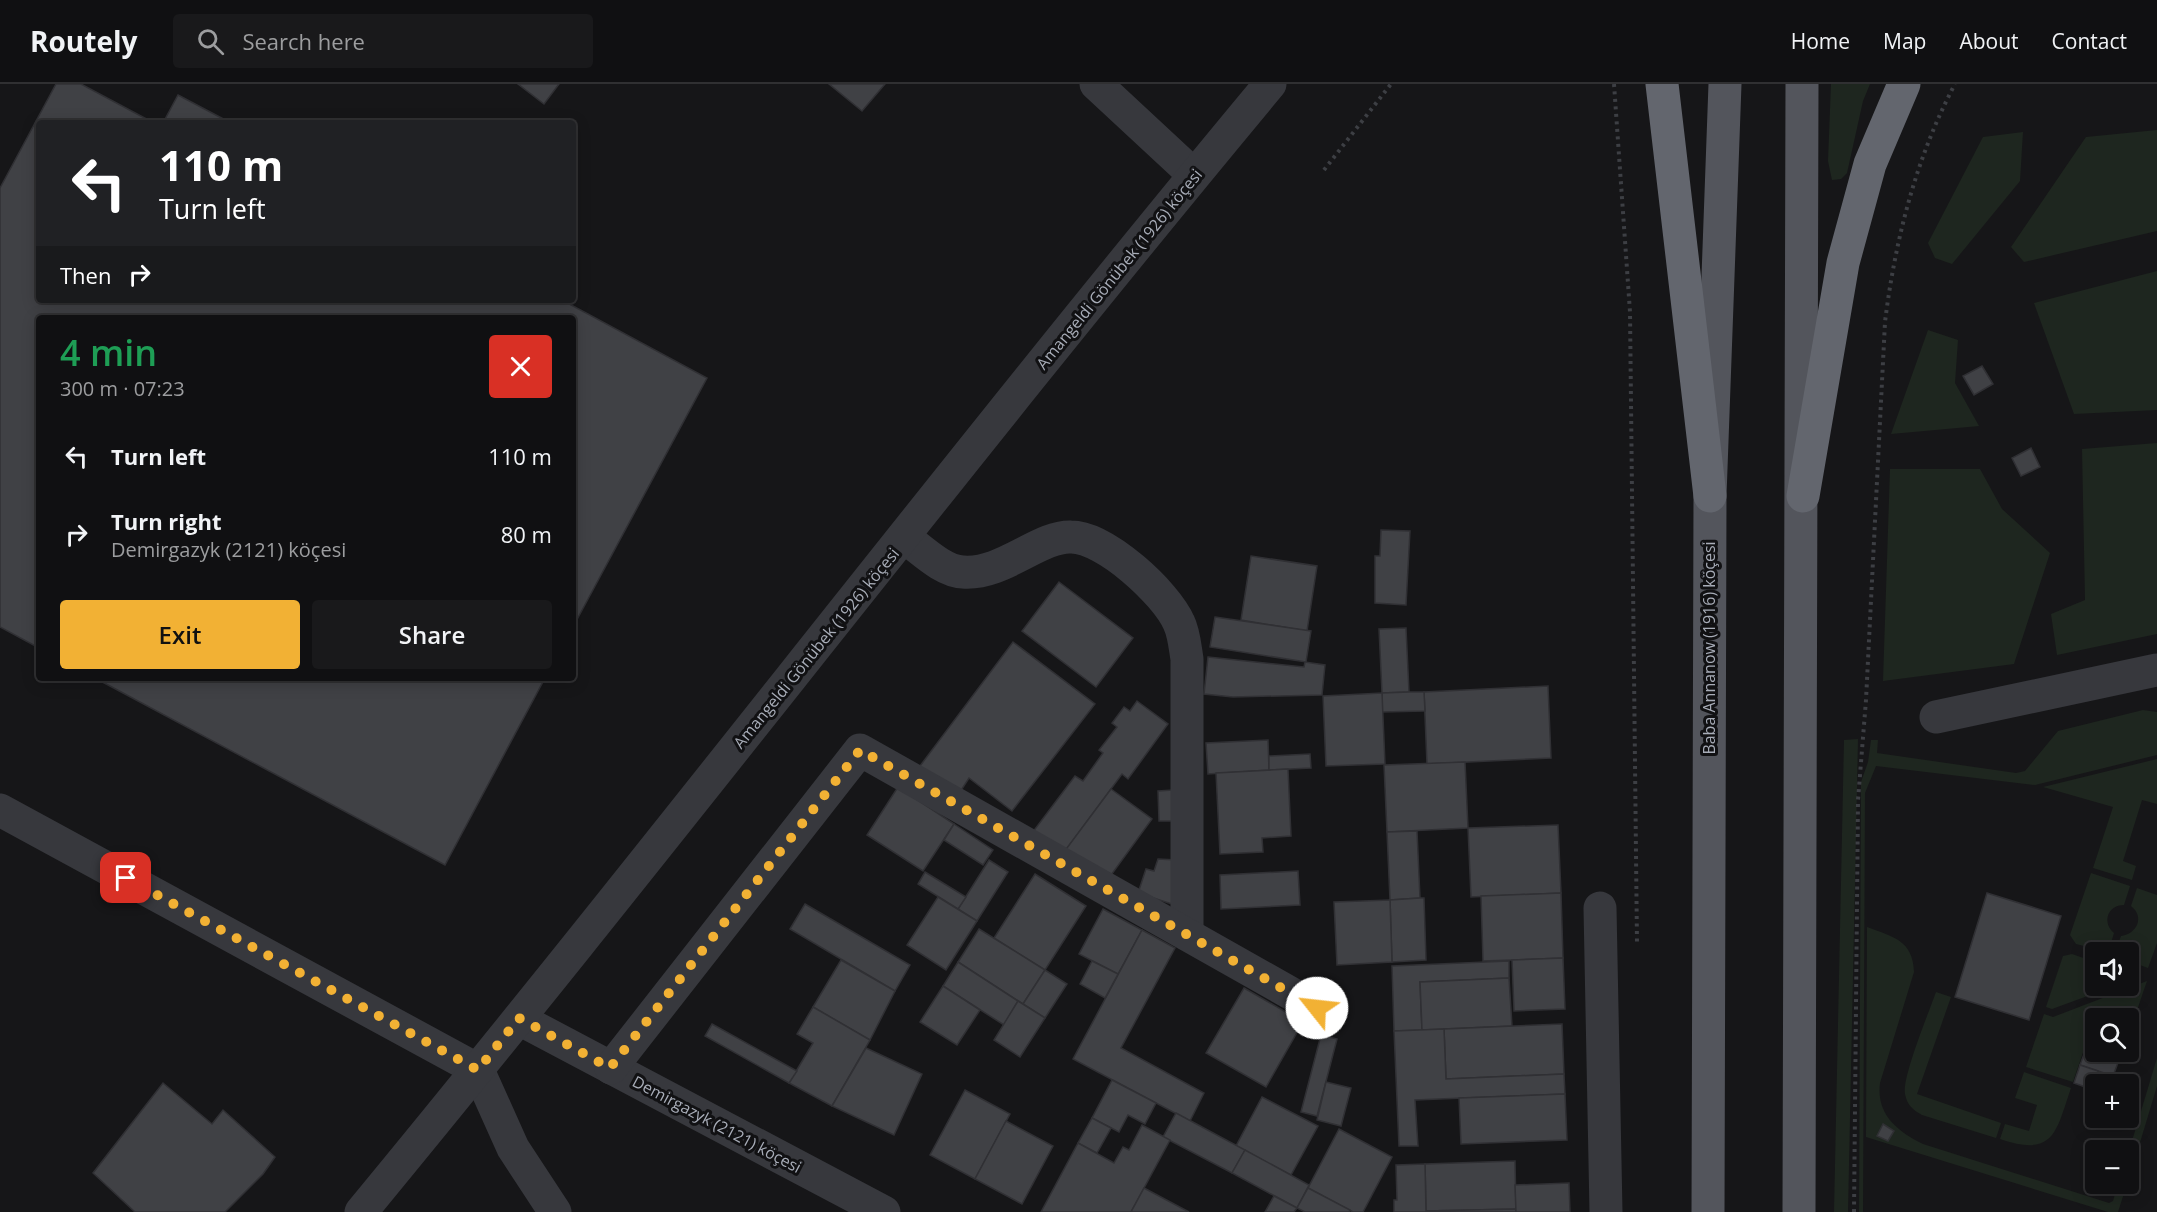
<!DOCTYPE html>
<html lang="en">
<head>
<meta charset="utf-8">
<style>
  :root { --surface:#101012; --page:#19191b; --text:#f1f3f6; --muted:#9c9d9f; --line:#303032; --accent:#f2b134 }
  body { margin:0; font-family:"Open Sans",sans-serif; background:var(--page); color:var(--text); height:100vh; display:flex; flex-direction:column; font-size:22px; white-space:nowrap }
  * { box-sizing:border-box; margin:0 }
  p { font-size:20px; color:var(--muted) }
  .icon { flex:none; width:33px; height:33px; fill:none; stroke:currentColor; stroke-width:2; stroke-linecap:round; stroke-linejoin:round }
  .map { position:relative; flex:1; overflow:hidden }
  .side { position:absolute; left:36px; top:231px; width:540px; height:366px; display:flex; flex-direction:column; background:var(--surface); border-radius:6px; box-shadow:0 3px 15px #0003,0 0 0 2px var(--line) }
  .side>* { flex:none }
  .hud { position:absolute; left:36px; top:36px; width:540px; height:183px; border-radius:6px; box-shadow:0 3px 15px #0003,0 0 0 2px var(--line); background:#202124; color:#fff; overflow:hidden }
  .tools { position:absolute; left:2085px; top:858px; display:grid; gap:12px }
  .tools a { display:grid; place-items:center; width:54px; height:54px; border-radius:6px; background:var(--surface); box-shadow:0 3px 15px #0003,0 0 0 2px var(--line); font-size:30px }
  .pin { position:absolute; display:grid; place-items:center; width:51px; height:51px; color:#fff; margin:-26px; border-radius:12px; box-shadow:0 3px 9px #0006 }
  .me { position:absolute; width:66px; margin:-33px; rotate:299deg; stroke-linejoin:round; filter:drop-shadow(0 0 4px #0008) }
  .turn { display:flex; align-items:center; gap:21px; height:126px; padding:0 24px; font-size:27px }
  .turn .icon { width:78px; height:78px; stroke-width:2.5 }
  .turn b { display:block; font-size:42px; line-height:51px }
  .then { display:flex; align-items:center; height:57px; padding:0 24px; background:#0003; gap:12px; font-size:22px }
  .round { display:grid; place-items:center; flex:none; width:63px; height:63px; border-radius:6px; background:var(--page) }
  .summary { display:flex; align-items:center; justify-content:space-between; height:102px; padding:0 24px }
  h1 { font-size:36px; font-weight:600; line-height:45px; color:#1e9e55 }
  .cta { display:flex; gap:12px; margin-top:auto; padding:12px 24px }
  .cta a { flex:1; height:69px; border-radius:6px; background:var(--accent); color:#111; font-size:24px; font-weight:600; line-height:69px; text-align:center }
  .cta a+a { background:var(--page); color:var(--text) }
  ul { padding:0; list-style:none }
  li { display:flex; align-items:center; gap:18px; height:78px; padding:0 24px }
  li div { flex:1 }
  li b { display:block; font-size:22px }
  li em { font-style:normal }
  header { display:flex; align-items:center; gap:36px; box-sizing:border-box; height:84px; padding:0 30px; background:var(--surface); border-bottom:2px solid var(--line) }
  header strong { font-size:28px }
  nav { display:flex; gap:33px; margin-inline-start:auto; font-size:21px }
  .search { width:420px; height:54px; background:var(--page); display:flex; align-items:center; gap:15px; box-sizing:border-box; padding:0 21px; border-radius:6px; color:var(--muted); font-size:22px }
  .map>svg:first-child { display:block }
  .green { fill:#1e261f }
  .building { fill:#404145; stroke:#303034; stroke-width:1.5 }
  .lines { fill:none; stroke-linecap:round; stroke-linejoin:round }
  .path { stroke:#3d3f44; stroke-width:4; stroke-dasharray:3 4.5; stroke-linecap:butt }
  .minor { stroke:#37383d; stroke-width:33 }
  .major { stroke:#53555c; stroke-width:33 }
  .highway { stroke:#63666e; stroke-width:33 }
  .route { stroke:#f2b134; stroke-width:10; stroke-dasharray:0 18 }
  .labels { text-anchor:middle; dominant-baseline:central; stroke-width:6; stroke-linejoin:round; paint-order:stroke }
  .street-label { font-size:16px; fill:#a8adb8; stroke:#111113 }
</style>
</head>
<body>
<header>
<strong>Routely</strong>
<div class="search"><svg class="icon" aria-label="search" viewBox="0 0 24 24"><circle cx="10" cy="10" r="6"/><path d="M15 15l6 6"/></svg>Search here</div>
<nav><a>Home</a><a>Map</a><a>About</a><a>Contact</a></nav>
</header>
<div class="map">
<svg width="2157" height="1128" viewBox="0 0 2157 1128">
  <rect width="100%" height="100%" fill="#161618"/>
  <g class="green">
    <path d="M 1831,0 L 1870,0 L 1863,17 L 1847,89 L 1841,95 L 1832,96 L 1828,77 Z"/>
    <path d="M 2157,46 L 2157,147 L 2024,178 L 2011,163 L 2086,53 Z"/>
    <path d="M 2023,48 L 2020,97 L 1952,180 L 1935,174 L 1928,159 L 1983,53 Z"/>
    <path d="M 2157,187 L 2157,326 L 2074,330 L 2034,219 Z"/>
    <path d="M 1928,246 L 1958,256 L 1955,299 L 1979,342 L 1891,350 Z"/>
    <path d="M 2157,359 L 2157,550 L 2057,571 L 2051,530 L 2085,516 L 2082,365 Z"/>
    <path d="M 1890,385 L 1980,385 L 2002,425 L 2050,469 L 2014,580 L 1883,597 Z"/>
    <path d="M 2143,626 L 2157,628 L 2157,671 L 2035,701 L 1876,682 L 1865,709 L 1863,1128 L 1859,1128 L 1861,698 L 1868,678 L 1871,656 L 1878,656 L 1877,669 L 2016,689 L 2025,687 L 2058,647 Z"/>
    <path d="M 1858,655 L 1848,1128 L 1834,1128 L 1844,656 Z"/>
    <path d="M 2157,675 L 2157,720 L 2142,716 L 2123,777 L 2136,782 L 2132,796 L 2093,784 L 2113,723 L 2043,703 Z"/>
    <path d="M 2091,789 L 2130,802 L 2124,821 C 2107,821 2102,839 2114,849 L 2108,868 L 2076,860 L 2070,851 Z"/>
    <path d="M 2137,804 L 2157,811 L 2157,859 L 2148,884 L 2129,877 L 2128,868 L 2115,868 L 2121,852 C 2137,850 2145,833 2131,822 Z"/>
    <path d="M 1867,843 C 1893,853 1913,856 1914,888 L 1880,999 C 1876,1030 1897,1047 1923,1060 L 2109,1119 L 2113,1117 L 2118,1100 L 2127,1100 L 2118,1128 L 2108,1128 L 1866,1053 Z"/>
    <path d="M 2072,870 L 2095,878 L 2096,902 L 2115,902 L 2052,925 L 2046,923 L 2063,872 Z"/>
    <path d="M 2147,897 L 2132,941 L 2129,940 L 2128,934 L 2112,934 L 2096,930 L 2073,998 L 2026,983 L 2044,930 L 2053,933 Z"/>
    <path d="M 1936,908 L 1951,913 L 1917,1010 L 2001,1039 L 1996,1054 L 1922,1031 C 1913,1026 1907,1021 1905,1010 C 1902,993 1929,928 1936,908 Z"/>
    <path d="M 2157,974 L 2157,1002 L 2129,1095 L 2129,1067 Z"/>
    <path d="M 2024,988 L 2071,1004 C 2056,1047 2055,1074 2000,1055 L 2005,1040 L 2029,1047 L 2037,1021 L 2015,1014 Z"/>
  </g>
  <g class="building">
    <path d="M 56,0 L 81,0 L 154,39 L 39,39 L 39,216 L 562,216 L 707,294 L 573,543 L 573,234 L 39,234 L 39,564 L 0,543 L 0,104 Z"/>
    <path d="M 518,0 L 559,0 L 544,20 Z"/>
    <path d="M 829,0 L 885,0 L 862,27 Z"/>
    <path d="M 178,11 L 231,39 L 163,39 Z"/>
    <path d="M 1982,282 L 1993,300 L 1974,311 L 1963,292 Z"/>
    <path d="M 2031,364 L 2040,383 L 2021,392 L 2012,374 Z"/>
    <path d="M 1381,446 L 1410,447 L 1406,521 L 1375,519 L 1375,472 L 1380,472 Z"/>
    <path d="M 1251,472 L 1317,482 L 1307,547 L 1241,536 Z"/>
    <path d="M 1059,498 L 1133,554 L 1096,603 L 1022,547 Z"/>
    <path d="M 1215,533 L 1311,547 L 1306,578 L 1210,563 Z"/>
    <path d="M 1406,544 L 1409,608 L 1382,609 L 1379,545 Z"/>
    <path d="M 1013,558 L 1095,620 L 1012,727 L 969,694 L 958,711 L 917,686 Z"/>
    <path d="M 1208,573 L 1304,583 L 1305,578 L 1325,581 L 1322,611 L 1233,613 L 1204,610 Z"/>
    <path d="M 95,594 L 545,594 L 445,781 Z"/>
    <path d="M 1548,602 L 1551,674 L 1427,680 L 1424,608 Z"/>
    <path d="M 1409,608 L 1424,608 L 1425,627 L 1382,628 L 1382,609 Z"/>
    <path d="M 1382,609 L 1385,680 L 1326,682 L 1323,612 Z"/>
    <path d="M 1137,617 L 1168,640 L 1128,695 L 1122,690 L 1059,775 L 1029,753 L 1075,692 L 1083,697 L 1103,669 L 1099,666 L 1117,643 L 1112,639 L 1124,623 L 1130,627 Z"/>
    <path d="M 1268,656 L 1269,686 L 1208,690 L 1206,659 Z"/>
    <path d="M 1310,670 L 1311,684 L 1269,686 L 1269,672 Z"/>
    <path d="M 1465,678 L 1468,744 L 1387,748 L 1384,681 Z"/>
    <path d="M 1288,685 L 1291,752 L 1262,754 L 1263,768 L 1220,770 L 1216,689 Z"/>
    <path d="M 898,703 L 954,740 L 923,787 L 867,751 Z"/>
    <path d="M 1111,705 L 1152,735 L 1106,798 L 1064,768 Z"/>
    <path d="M 1173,706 L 1174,737 L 1159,737 L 1158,707 Z"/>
    <path d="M 954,740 L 993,766 L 983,781 L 944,756 Z"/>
    <path d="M 1558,741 L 1561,809 L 1471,813 L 1468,744 Z"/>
    <path d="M 1417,747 L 1420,814 L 1390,816 L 1387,748 Z"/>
    <path d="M 1158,775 L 1177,776 L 1178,822 L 1138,809 L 1146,785 L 1154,787 Z"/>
    <path d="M 989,776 L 1008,788 L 977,837 L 958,825 Z"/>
    <path d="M 1298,787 L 1300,821 L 1221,825 L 1220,791 Z"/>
    <path d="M 925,788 L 966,813 L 958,825 L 918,800 Z"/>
    <path d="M 1035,790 L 1086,822 L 1045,886 L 994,854 Z"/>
    <path d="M 1561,809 L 1563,874 L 1483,877 L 1481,812 Z"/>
    <path d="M 1987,809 L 2061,832 L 2029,936 L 1955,913 Z"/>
    <path d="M 938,813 L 977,837 L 946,886 L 907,861 Z"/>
    <path d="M 1420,814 L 1424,814 L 1426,876 L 1392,878 L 1390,816 Z"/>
    <path d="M 1390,816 L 1392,878 L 1337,881 L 1334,818 Z"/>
    <path d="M 805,820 L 910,881 L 895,907 L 790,845 Z"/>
    <path d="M 1103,825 L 1142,846 L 1118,890 L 1079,870 Z"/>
    <path d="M 979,845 L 1045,886 L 1023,920 L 958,878 Z"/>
    <path d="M 1142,846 L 1175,864 L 1121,964 L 1204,1009 L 1190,1037 L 1073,975 Z"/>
    <path d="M 1563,874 L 1565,925 L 1514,927 L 1512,876 Z"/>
    <path d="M 841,876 L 895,907 L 870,956 L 813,923 Z"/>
    <path d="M 1092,877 L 1118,890 L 1105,914 L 1080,900 Z"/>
    <path d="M 1509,877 L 1509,894 L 1420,898 L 1422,946 L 1394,947 L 1392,882 Z"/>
    <path d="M 958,878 L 1018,917 L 1004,941 L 943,902 Z"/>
    <path d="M 1045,886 L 1067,900 L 1045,934 L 1023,920 Z"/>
    <path d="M 1509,894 L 1512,942 L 1422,946 L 1420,898 Z"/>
    <path d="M 943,902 L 980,926 L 957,961 L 920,938 Z"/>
    <path d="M 1244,904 L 1303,938 L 1266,1003 L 1206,969 Z"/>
    <path d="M 1018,917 L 1045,934 L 1020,973 L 994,956 Z"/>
    <path d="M 813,923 L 870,956 L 832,1022 L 789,999 L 813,959 L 797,950 Z"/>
    <path d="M 2096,938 L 2096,968 L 2122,968 L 2113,992 L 2080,981 Z"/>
    <path d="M 712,940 L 797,987 L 789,999 L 705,952 Z"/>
    <path d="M 1562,940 L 1564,990 L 1446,995 L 1444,945 Z"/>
    <path d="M 1444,945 L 1446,995 L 1564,990 L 1565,1010 L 1415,1016 L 1418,1062 L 1399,1062 L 1394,947 Z"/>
    <path d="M 1321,951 L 1337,955 L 1317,1032 L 1301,1028 Z"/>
    <path d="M 866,964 L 922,990 L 894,1051 L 832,1022 Z"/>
    <path d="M 2080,981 L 2098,987 L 2091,1005 L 2074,999 Z"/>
    <path d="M 1112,996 L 1156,1019 L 1145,1040 L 1128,1031 L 1119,1048 L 1092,1034 Z"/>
    <path d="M 1326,998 L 1351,1004 L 1341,1042 L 1317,1036 Z"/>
    <path d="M 163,999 L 212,1040 L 223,1026 L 275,1073 L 263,1090 L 225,1128 L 135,1128 L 93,1089 Z"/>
    <path d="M 965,1006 L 1010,1030 L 975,1095 L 930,1071 Z"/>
    <path d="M 1565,1010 L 1567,1056 L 1461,1060 L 1459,1014 Z"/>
    <path d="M 1262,1013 L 1318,1042 L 1291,1091 L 1236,1062 Z"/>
    <path d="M 1176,1029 L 1245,1066 L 1232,1089 L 1163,1053 Z"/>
    <path d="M 1092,1034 L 1111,1044 L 1097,1069 L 1078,1059 Z"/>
    <path d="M 1006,1037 L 1053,1062 L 1022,1120 L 975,1095 Z"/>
    <path d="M 1883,1040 L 1894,1047 L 1888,1057 L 1877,1052 Z"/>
    <path d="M 1142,1041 L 1170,1056 L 1131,1128 L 1041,1128 L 1078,1059 L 1114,1079 L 1123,1063 L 1129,1066 Z"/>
    <path d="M 1339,1045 L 1392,1073 L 1363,1128 L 1353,1128 L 1308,1104 Z"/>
    <path d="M 1245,1066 L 1309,1101 L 1297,1124 L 1232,1089 Z"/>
    <path d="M 1515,1077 L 1516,1125 L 1426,1127 L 1425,1080 Z"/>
    <path d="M 1425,1080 L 1426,1127 L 1516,1125 L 1516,1128 L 1394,1128 L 1394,1116 L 1397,1116 L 1396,1081 Z"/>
    <path d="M 1569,1099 L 1570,1128 L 1516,1128 L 1515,1101 Z"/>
    <path d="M 1144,1104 L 1189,1128 L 1131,1128 Z"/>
    <path d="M 1308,1104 L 1350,1126 L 1349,1128 L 1305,1128 L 1297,1124 Z"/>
    <path d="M 1274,1112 L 1297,1124 L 1294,1128 L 1265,1128 Z"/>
  </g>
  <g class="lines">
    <g class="path">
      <path d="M 1614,0 L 1630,228 L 1637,860"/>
      <path d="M 1324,86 L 1391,0"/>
      <path d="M 1854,1128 L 1858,716 L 1866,616 L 1885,238 C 1895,157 1916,73 1955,0"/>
    </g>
    <g class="minor">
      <path d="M 1096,0 L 1194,91"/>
      <path d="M 904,453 C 921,465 942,487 963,488 C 1003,491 1039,452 1071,453 C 1105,453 1166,509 1179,539 C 1184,549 1185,563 1187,575 L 1187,850"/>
      <path d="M 1936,633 L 2157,586"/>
      <path d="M 0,726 L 478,986 L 513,1064 L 555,1128"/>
      <path d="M 1600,824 L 1606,1128"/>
      <path d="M 519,935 L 884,1128"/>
      <path d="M 611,984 L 860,666 L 1317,924"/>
      <path d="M 361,1128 C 668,756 961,371 1270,0"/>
    </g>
    <g class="major">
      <path d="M 1708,1128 L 1710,412 L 1725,0"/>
      <path d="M 1799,1128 L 1802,0"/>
    </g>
    <g class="highway">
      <path d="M 1662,0 L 1710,412"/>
      <path d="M 1803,412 L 1843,179 L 1870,80 L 1904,0"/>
    </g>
  </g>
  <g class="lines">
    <path class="route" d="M 126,794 L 478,986 L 519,934 L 610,984 L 860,666 L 1317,924"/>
  </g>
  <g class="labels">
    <g class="street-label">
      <text transform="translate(1119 185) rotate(-51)">Amangeldi Gönübek (1926) köçesi</text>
      <text transform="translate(816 564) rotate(-51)">Amangeldi Gönübek (1926) köçesi</text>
      <text transform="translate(1709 564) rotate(-90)">Baba Annanow (1916) köçesi</text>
      <text transform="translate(717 1040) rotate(28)">Demirgazyk (2121) köçesi</text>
    </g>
  </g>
</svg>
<div class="tools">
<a><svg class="icon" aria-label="sound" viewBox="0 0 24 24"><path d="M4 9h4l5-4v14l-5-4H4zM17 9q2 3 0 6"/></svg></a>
<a><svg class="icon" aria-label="search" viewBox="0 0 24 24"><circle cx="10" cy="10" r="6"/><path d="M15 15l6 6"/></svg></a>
<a>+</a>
<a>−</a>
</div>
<div class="pin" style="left:126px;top:794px;background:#d93025"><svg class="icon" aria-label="arrive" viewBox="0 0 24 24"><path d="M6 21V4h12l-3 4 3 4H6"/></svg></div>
<svg class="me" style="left:1317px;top:924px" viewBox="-20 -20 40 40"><circle r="19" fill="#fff"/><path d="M0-13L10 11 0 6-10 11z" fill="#f2b134"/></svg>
<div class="hud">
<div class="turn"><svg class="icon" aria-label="left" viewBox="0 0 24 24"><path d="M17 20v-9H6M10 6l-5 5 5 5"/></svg><div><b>110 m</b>Turn left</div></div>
<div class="then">Then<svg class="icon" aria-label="right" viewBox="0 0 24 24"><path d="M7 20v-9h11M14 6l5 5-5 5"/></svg></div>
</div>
<section class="side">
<div class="summary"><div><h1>4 min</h1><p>300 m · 07:23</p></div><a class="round" style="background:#d93025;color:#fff"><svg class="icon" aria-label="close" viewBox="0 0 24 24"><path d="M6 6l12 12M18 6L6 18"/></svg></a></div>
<ul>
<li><svg class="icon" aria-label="left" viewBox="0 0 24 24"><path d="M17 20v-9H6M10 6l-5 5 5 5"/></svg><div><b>Turn left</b></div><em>110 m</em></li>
<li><svg class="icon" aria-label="right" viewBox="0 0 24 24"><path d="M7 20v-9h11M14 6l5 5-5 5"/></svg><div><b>Turn right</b><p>Demirgazyk (2121) köçesi</p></div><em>80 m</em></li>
</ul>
<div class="cta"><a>Exit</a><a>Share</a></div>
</section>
</div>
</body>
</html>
